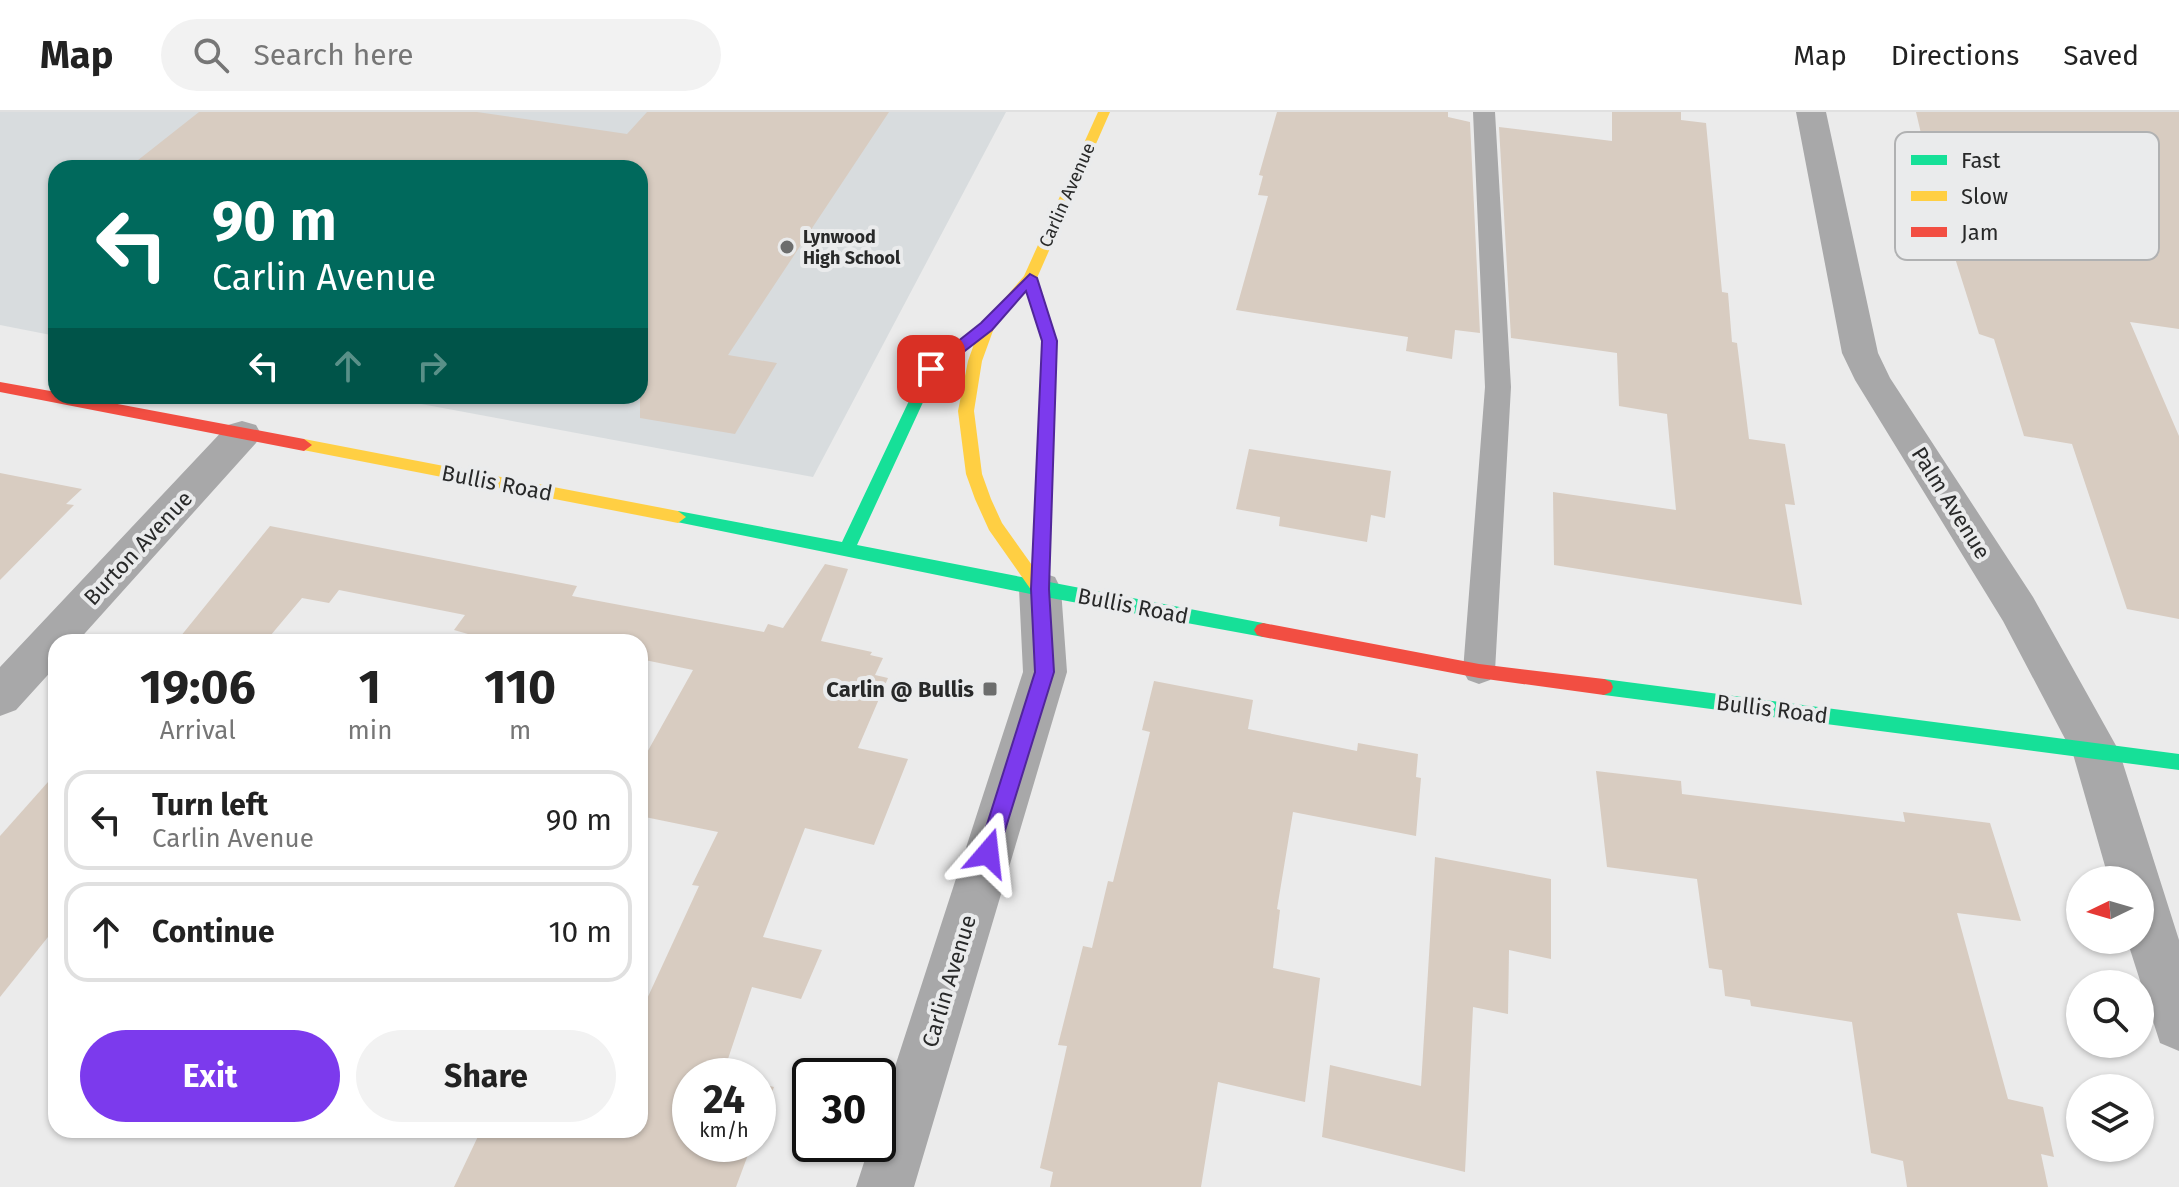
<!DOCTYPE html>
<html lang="en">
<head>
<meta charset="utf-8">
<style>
  :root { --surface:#fff; --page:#f2f2f2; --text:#222; --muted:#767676; --line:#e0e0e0; --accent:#7c3aed }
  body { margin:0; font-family:"Fira Sans",sans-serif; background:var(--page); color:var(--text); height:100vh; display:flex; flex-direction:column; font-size:30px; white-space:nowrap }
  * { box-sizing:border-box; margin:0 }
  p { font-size:26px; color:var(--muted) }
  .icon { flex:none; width:44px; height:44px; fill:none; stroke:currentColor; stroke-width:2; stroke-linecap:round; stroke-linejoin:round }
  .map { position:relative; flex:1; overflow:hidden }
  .details { position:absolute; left:48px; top:522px; width:600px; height:504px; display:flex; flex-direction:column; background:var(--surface); border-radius:24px; box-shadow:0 2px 6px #0004 }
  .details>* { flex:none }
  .top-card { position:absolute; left:48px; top:48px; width:600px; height:244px; border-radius:24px; box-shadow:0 2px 6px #0004; background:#00695c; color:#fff; overflow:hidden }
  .needle { width:52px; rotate:265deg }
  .tools { position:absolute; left:2066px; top:754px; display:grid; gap:16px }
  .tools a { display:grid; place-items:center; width:88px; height:88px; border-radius:50%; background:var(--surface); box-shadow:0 2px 6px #0004; font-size:40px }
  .speed { position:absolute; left:672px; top:946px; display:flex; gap:16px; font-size:40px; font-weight:700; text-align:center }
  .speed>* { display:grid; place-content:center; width:104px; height:104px; border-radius:50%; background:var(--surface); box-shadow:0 2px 6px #0004; line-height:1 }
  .speed small { font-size:20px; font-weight:400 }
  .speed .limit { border:4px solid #111; border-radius:12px; background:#fff; color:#111 }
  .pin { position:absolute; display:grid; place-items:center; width:68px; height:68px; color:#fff; margin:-34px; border-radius:16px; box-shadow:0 4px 12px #0006 }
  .me { position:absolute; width:88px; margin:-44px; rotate:17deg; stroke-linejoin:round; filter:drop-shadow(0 0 6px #0008) }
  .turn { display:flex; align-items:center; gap:28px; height:168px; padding:0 32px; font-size:36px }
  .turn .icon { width:104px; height:104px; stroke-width:2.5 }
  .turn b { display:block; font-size:56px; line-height:68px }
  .lanes { display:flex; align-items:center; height:76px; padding:0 32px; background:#0003; justify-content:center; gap:40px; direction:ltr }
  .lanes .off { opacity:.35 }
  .eta { display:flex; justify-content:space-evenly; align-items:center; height:136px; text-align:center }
  .eta b { font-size:48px; font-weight:700; line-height:56px }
  .primary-button { display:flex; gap:16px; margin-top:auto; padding:16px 32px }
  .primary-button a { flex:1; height:92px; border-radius:48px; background:var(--accent); color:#fff; font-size:32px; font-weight:700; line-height:92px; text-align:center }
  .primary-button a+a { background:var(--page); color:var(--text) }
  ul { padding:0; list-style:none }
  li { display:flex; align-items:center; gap:24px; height:100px; margin:0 16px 12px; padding:0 16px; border:4px solid var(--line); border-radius:24px }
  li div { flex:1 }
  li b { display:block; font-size:30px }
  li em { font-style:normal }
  header { display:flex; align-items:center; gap:48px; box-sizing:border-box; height:112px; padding:0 40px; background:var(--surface); border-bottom:2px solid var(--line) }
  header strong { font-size:38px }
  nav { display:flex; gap:44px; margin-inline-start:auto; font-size:28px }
  .search { width:560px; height:72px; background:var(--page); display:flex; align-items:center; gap:20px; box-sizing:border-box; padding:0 28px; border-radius:44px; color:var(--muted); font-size:30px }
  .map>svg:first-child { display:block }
  .built { fill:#d8dcde }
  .building { fill:#d8ccc1 }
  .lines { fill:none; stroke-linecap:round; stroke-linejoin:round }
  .lane { fill:#a8a8a9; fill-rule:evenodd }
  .street { fill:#a8a8a9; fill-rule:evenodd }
  .fast { fill:#16e098; fill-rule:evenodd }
  .slow { fill:#ffcf43; fill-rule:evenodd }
  .jam { fill:#f24e42; fill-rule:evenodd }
  .route { fill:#7c3aed; stroke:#51269a; stroke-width:2 }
  .poi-dot { fill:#6c6d6d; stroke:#eaebec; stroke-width:3 }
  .labels { text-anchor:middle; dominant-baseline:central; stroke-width:8; stroke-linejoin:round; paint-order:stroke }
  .far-street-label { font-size:18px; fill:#282929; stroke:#eaebec }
  .far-poi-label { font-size:18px; font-weight:bold; fill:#282929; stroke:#eaebec; text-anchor:start }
  .street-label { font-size:22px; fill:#282929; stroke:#eaebec }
  .poi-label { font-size:22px; font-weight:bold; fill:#282929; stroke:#eaebec; text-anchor:end }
  .key { fill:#eaebec; stroke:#b0b1b2; stroke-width:2 }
  .key-label { font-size:22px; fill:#282929 }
</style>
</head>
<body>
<header>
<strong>Map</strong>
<div class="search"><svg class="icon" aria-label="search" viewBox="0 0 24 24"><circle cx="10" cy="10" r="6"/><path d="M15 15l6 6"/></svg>Search here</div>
<nav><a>Map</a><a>Directions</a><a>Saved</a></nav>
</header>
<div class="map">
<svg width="2179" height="1075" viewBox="0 0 2179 1075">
  <rect width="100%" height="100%" fill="#ebebeb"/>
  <path class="built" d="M 0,0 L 1006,0 L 813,365 L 378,284 L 640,284 L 640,56 L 56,56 L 56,224 L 0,213 Z"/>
  <g class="building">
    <path d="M 199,0 L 477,0 L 627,22 L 647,0 L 889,0 L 728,243 L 777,251 L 735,322 L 640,306 L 640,56 L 128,56 Z"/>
    <path d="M 1277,0 L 1448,0 L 1448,5 L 1470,10 L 1480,221 L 1455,218 L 1452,247 L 1406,239 L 1408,225 L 1236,198 L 1268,84 L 1258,83 L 1263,64 L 1259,63 Z"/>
    <path d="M 1612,0 L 1681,0 L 1681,8 L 1706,11 L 1722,180 L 1728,181 L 1732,230 L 1737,231 L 1749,327 L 1785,332 L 1795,393 L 1785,392 L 1802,493 L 1554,453 L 1553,380 L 1676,398 L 1667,302 L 1619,294 L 1617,241 L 1511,226 L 1499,15 L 1612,29 Z"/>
    <path d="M 1916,0 L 2179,0 L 2179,217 L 2130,210 L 2179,324 L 2179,507 L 2127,497 L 2072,332 L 2024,324 L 1994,227 L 1979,222 L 1936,86 Z"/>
    <path d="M 1249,337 L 1391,359 L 1385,406 L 1371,403 L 1367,430 L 1279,414 L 1280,405 L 1236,397 Z"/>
    <path d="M 0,361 L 82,377 L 66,392 L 74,393 L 0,468 Z"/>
    <path d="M 270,414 L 577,474 L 572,484 L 764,520 L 768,512 L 783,516 L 825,452 L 848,457 L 821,529 L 872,540 L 870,543 L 883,546 L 875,563 L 888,566 L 858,636 L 908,647 L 874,733 L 805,716 L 763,825 L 822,838 L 801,887 L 752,875 L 723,962 L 730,964 L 690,964 L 690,1032 L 752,1032 L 736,1075 L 454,1075 L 481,1018 L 640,1018 L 640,902 L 699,774 L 692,773 L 718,720 L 640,704 L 640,653 L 693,558 L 640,547 L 640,530 L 496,530 L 454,518 L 465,503 L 339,478 L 329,491 L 302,486 L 265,530 L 176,530 Z"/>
    <path d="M 1154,569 L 1253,588 L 1248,617 L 1357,639 L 1358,631 L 1418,642 L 1416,665 L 1421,666 L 1416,724 L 1293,700 L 1277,797 L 1280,798 L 1273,856 L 1320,866 L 1305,990 L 1218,970 L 1201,1075 L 1050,1075 L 1053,1060 L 1040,1056 L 1067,934 L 1058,933 L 1083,834 L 1092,836 L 1108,769 L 1113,770 L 1150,620 L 1142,618 Z"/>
    <path d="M 1596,659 L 1681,669 L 1682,682 L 1905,710 L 1903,700 L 1990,711 L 2021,809 L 1957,801 L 2008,987 L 2043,995 L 2054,1045 L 2041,1042 L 2048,1075 L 1907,1075 L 1903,1049 L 1871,1041 L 1852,910 L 1751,894 L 1750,888 L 1725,884 L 1722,858 L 1709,856 L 1697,767 L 1607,755 Z"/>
    <path d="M 56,661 L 56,815 L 0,885 L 0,724 Z"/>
    <path d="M 1435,745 L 1551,767 L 1551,847 L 1509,838 L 1508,902 L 1473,895 L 1465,1060 L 1322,1025 L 1330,953 L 1421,974 Z"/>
    <path d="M 758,971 L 774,975 L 758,1016 Z"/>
  </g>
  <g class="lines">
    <path class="lane" d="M 1473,0 L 1495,0 L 1511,275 L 1495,559 L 1490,568 L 1479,572 L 1468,568 L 1463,559 L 1485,275 Z"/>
    <g class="street">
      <path d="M 1796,0 L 1826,0 L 1878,241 L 1890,266 L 2033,485 L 2119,639 L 2179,828 L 2179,939 L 2160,931 L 2127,828 L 2140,828 L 2140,768 L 2109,768 L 2073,642 L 2003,509 L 1855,268 L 1842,241 Z"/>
      <path d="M 242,309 L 256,313 L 261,322 L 256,331 L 77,530 L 56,530 L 56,554 L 16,598 L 0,604 L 0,555 L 228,313 Z"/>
      <path d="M 1040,460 L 1055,465 L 1061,477 L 1067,560 L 914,1075 L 856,1075 L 870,1032 L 878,1032 L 878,1007 L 1023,560 L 1019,477 L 1025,465 Z"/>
    </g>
    <g class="fast">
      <path d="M 1030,162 L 1037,166 L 1056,229 L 1049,470 L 1263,511 L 1269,513 L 1272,518 L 1269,523 L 1263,525 L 1040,484 L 672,409 L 670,405 L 672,401 L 678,399 L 842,430 L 926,253 L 987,210 L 994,215 L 992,218 L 937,260 L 857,433 L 1032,467 L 1042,229 L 1023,166 Z"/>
      <path d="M 1604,567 L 2179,642 L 2179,658 L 1604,583 L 1597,580 L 1595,575 L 1597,570 Z"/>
    </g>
    <g class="slow">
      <path d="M 1098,0 L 1110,0 L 1037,166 L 994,216 L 982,249 L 974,299 L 982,362 L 991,387 L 1002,411 L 1049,477 L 1040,484 L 1034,482 L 989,418 L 975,387 L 966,362 L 958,299 L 968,249 L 980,215 L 1024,164 Z"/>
      <path d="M 304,327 L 678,399 L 686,405 L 678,411 L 298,337 L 296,333 Z"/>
    </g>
    <g class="jam">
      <path d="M 0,270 L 56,280 L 56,284 L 75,284 L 304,327 L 312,333 L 304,339 L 0,280 Z"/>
      <path d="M 1263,511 L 1479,552 L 1604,567 L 1611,570 L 1613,575 L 1611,580 L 1604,583 L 1479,566 L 1263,525 L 1257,523 L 1254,518 L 1257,513 Z"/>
    </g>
  </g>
  <path class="route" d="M 1030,162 L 1037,166 L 1057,229 L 1049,477 L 1054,560 L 998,741 L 995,748 L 988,751 L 981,748 L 978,741 L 1035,560 L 1031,477 L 1042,229 L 1026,179 L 992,218 L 936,261 L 931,262 L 923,257 L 981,211 Z"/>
  <g class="poi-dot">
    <circle cx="787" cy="135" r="8"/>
    <rect x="982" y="569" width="16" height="16" rx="4"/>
  </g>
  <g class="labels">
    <g class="far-street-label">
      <text transform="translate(1067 83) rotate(-66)">Carlin Avenue</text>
    </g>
    <g class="far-poi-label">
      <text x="803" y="125">Lynwood<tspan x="803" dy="21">High School</tspan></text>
    </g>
    <g class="street-label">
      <text transform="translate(497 371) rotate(11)">Bullis Road</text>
      <text transform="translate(1951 391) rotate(58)">Palm Avenue</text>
      <text transform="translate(138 436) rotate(-47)">Burton Avenue</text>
      <text transform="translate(1133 494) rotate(11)">Bullis Road</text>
      <text transform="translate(1772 597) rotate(7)">Bullis Road</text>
      <text transform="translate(949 869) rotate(-73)">Carlin Avenue</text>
    </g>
    <g class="poi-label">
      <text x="974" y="577">Carlin @ Bullis</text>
    </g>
  </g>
  <rect x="1895" y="20" width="264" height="128" rx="12" class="key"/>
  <rect x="1911" y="43" width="36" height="10" fill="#16e098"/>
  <rect x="1911" y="79" width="36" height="10" fill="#ffcf43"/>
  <rect x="1911" y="115" width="36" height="10" fill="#f24e42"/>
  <g class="key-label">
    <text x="1961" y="56">Fast</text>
    <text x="1961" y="92">Slow</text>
    <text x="1961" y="128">Jam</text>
  </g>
</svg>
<div class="tools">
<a><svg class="needle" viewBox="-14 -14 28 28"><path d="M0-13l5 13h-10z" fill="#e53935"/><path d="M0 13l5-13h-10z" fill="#767676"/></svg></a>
<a><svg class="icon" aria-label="search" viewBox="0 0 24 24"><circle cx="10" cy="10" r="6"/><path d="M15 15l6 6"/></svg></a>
<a><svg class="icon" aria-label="layers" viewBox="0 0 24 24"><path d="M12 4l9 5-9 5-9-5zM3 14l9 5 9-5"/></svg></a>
</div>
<div class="speed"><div>24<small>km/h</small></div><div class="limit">30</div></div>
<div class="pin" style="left:931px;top:257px;background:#d93025"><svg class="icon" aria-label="arrive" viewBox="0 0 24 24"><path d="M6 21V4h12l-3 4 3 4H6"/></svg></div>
<svg class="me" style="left:988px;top:741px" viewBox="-20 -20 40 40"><path d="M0-17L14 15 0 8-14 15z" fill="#7c3aed" stroke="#fff" stroke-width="4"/></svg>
<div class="top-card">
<div class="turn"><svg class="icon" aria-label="left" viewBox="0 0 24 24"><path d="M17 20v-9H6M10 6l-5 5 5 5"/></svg><div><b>90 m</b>Carlin Avenue</div></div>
<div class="lanes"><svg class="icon" aria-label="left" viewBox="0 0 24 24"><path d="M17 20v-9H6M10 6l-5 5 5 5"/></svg><svg class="icon off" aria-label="ahead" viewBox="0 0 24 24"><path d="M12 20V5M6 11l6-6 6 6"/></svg><svg class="icon off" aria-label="right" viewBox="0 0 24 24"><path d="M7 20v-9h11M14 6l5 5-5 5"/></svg></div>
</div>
<section class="details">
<div class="eta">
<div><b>19:06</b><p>Arrival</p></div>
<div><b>1</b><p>min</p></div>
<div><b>110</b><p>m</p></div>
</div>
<ul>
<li><svg class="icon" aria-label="left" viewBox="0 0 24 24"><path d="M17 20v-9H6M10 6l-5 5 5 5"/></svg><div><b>Turn left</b><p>Carlin Avenue</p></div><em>90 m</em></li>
<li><svg class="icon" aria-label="ahead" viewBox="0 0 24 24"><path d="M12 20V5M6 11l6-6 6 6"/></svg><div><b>Continue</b></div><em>10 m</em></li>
</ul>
<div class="primary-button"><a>Exit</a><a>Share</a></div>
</section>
</div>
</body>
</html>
